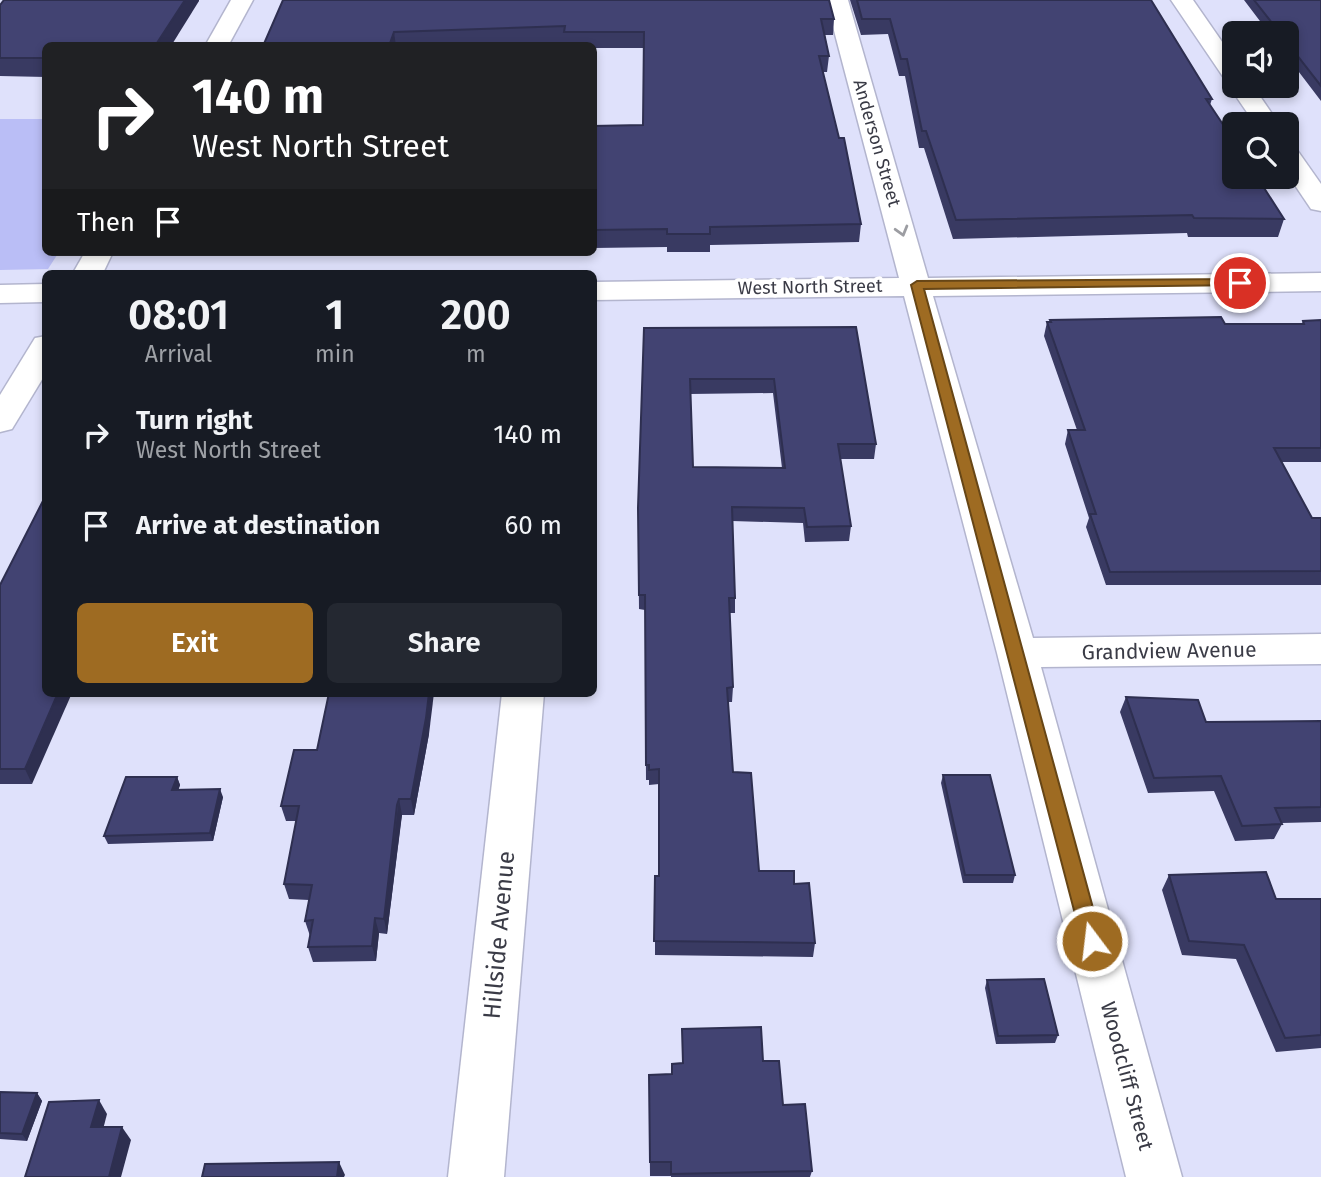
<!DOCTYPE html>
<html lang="en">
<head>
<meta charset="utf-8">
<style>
  :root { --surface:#171b24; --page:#242831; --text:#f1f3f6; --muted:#9ea1a6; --accent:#9e6b22 }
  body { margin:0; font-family:"Fira Sans",sans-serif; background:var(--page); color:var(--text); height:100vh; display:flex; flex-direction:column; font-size:26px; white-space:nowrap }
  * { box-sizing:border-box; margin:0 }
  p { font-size:23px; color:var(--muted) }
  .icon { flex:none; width:38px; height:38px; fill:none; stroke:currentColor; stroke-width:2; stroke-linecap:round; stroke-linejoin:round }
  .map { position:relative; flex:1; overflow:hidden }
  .side { position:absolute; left:42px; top:270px; width:555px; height:427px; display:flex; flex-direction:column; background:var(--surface); border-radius:10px; box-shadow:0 4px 10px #0003 }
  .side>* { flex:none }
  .guide { position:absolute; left:42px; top:42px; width:555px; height:214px; border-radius:10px; box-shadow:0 4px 10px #0003; background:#202124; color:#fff; overflow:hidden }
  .controls { position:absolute; left:1222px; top:21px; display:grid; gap:14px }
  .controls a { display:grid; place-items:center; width:77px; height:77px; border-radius:10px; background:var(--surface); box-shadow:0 4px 10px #0003; font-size:35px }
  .pin { position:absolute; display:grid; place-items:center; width:60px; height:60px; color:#fff; margin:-30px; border:4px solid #fff; border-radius:50%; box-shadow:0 2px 7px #0007 }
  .me { position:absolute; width:77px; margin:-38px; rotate:345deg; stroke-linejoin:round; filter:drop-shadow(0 0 5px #0008) }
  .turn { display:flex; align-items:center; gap:24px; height:147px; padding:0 35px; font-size:32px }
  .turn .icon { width:91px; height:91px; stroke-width:2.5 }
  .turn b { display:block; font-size:49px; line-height:60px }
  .then { display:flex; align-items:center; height:66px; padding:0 35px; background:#0003; gap:14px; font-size:26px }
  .eta { display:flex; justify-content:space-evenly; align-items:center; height:119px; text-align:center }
  .eta b { font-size:42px; font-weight:600; line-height:49px }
  .cta { display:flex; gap:14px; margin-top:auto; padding:14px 35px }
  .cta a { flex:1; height:80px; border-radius:10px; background:var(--accent); color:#fff; font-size:28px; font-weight:600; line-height:80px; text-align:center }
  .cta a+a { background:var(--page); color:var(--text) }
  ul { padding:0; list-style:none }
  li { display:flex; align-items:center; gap:21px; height:91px; padding:0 35px }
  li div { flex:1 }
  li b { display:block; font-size:26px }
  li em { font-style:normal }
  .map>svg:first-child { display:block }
  .green { fill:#babef6 }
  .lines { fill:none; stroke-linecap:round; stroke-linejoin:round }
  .minor-casing { stroke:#b3b5ce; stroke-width:3 }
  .minor { fill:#fff; fill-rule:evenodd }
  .wall { fill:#393a62; fill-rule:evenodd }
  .shaded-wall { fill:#2e2f50 }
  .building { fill:#424372; stroke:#2e2f50; stroke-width:2; fill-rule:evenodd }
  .oneway { stroke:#9c9da2 }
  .route { fill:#9e6b22; stroke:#674616; stroke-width:2 }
  .labels { text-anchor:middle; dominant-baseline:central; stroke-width:7; stroke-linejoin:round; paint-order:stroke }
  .far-street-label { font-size:18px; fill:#3a3b46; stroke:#fff }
  .street-label { font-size:21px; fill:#3a3b46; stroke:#fff }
  .near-street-label { font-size:24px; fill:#3a3b46; stroke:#fff }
</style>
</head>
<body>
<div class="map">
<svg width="1321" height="1177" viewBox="0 0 1321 1177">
  <rect width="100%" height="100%" fill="#dfe1fb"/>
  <path class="green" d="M 0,119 L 45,119 L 46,252 L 59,252 L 48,269 L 0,270 Z"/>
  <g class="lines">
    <defs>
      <g id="minor">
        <path d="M 231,0 L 253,0 L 228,46 L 205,46 Z"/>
        <path d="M 826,0 L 848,0 L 928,278 L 1321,273 L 1321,291 L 933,296 L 1033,638 L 1321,634 L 1321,664 L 1041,667 L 1182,1177 L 1126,1177 L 997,653 L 904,296 L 593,300 L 593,282 L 899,278 Z"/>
        <path d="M 1171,0 L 1193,0 L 1234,59 L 1234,86 L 1253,86 L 1279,124 L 1255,124 L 1229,86 L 1232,82 L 1226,81 Z"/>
        <path d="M 1286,144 L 1295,147 L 1321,184 L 1321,211 L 1311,209 L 1286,172 Z"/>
        <path d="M 85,252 L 113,252 L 103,273 L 73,273 Z"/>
        <path d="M 46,284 L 46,302 L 0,303 L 0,285 Z"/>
        <path d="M 46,336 L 46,373 L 12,429 L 0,432 L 0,395 L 35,338 Z"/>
        <path d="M 502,693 L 544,693 L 504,1177 L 448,1177 Z"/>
      </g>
    </defs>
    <use href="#minor" class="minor-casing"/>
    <use href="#minor" class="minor"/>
  </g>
  <g class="wall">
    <path d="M 283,0 L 834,19 L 833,35 L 825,35 L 829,56 L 827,72 L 823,72 L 839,138 L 861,224 L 859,242 L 710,245 L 710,252 L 667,252 L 667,247 L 593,248 L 593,126 L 643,125 L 644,48 L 593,48 L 593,46 L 565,46 L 565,42 L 476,46 L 263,46 Z"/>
    <path d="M 850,0 L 1151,0 L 1212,99 L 1210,105 L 1284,219 L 1278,237 L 1188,237 L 1187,233 L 953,239 L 924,148 L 919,148 L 905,76 L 899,76 L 888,34 L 861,35 Z"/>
    <path d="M 1244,0 L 1321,0 L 1321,101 L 1286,55 L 1286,33 L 1269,33 Z"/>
    <path d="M 199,1 L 46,46 L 46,77 L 0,76 L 0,5 Z"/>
    <path d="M 1050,320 L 1225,324 L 1302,324 L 1303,321 L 1321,320 L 1321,462 L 1281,462 L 1312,518 L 1321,518 L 1321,585 L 1106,585 L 1086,527 L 1089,518 L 1065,444 L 1068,430 L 1077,430 L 1044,336 L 1047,322 L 1049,322 Z"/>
    <path d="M 856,327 L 876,444 L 874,459 L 840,459 L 851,526 L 849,541 L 805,542 L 803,523 L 732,521 L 735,598 L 735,613 L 730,613 L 733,687 L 732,702 L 728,702 L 733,772 L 759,871 L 794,884 L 815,943 L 813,957 L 655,955 L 655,876 L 659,876 L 659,784 L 649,785 L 649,780 L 646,780 L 645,610 L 639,609 L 638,508 L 644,328 ZM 773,393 L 782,468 L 693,467 L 690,394 Z"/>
    <path d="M 0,585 L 32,784 L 0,784 Z"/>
    <path d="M 1126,697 L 1206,722 L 1321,721 L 1321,822 L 1282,823 L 1282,824 L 1274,839 L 1235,841 L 1214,791 L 1148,793 L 1120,712 Z"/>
    <path d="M 429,734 L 414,815 L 402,815 L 401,821 L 387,934 L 379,933 L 376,961 L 313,962 L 308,947 L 310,936 L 305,921 L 309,900 L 289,899 L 284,884 L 296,821 L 286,821 L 281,806 L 317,750 Z"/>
    <path d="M 943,775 L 1015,875 L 1013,883 L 963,883 L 941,783 Z"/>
    <path d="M 177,777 L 180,785 L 178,790 L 223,797 L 213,841 L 108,844 L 104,836 Z"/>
    <path d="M 1169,875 L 1276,899 L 1321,899 L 1321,1048 L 1276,1052 L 1236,959 L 1182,955 L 1162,890 Z"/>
    <path d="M 987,980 L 1058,1035 L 1055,1043 L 996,1044 L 985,988 Z"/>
    <path d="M 682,1029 L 763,1061 L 812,1171 L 810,1177 L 671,1177 L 671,1176 L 650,1176 L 649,1075 L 672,1074 L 682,1063 Z"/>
    <path d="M 0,1092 L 37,1093 L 42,1101 L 27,1141 L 0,1139 Z"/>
  </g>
  <g class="shaded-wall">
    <path d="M 185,0 L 199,0 L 199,1 L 171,46 L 155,46 Z"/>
    <path d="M 394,32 L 396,46 L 389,46 Z"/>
    <path d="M 58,693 L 72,693 L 32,784 L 25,769 Z"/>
    <path d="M 429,693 L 434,693 L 429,734 L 414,815 L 411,799 Z"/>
    <path d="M 177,777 L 180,785 L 176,798 L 172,790 Z"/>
    <path d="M 220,789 L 223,797 L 213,841 L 210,833 Z"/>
    <path d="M 399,799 L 402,815 L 387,934 L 384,919 Z"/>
    <path d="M 375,918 L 379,933 L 376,961 L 372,946 Z"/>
    <path d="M 37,1093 L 42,1101 L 27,1141 L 22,1134 Z"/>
    <path d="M 99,1100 L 107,1114 L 100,1141 L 91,1127 Z"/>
    <path d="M 122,1127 L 131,1140 L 121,1177 L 109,1177 Z"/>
    <path d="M 339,1162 L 345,1175 L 344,1177 L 337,1177 Z"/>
  </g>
  <g class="building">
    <path d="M 4,0 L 185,0 L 155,46 L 46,46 L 46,58 L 0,58 L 0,5 Z"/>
    <path d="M 283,0 L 829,0 L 834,19 L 821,19 L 829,56 L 819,56 L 839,138 L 844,138 L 861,224 L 710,227 L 710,234 L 667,234 L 667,229 L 593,230 L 593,126 L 643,125 L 644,32 L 564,32 L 565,26 L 394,32 L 389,46 L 263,46 Z"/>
    <path d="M 857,0 L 1151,0 L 1212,99 L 1206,99 L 1234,141 L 1234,177 L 1257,177 L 1284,219 L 1194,218 L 1192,215 L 956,220 L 926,131 L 922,131 L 907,59 L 901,59 L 890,19 L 862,19 Z"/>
    <path d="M 1254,0 L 1321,0 L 1321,86 L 1286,41 L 1286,33 L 1280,33 Z"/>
    <path d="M 1221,317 L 1225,324 L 1304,324 L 1303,321 L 1321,320 L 1321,448 L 1274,448 L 1312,518 L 1321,518 L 1321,571 L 1110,572 L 1090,514 L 1096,514 L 1068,430 L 1085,430 L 1047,322 L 1051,322 L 1050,320 Z"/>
    <path d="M 856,327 L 876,444 L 838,444 L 851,526 L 807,527 L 804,508 L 732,507 L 735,598 L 729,598 L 733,687 L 727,688 L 733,772 L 751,773 L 759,871 L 794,871 L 794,884 L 809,883 L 815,943 L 654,941 L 655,876 L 659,876 L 659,769 L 649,770 L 649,765 L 646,765 L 645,595 L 639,595 L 638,508 L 644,328 ZM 690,379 L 774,379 L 785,468 L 693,467 Z"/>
    <path d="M 46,495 L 46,693 L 58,693 L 25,769 L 0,769 L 0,585 Z"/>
    <path d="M 329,693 L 429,693 L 426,718 L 411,799 L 399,799 L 397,805 L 384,919 L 375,918 L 372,946 L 308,947 L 313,920 L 305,921 L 312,885 L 284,884 L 299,806 L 281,806 L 294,750 L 317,750 Z"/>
    <path d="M 1126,697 L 1198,700 L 1206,722 L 1321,721 L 1321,807 L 1275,808 L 1282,824 L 1242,826 L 1221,776 L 1154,778 Z"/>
    <path d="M 943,775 L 990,775 L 1015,875 L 965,875 Z"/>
    <path d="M 126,777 L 177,777 L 172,790 L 220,789 L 210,833 L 104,836 Z"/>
    <path d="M 1266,872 L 1276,899 L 1321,899 L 1321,1035 L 1285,1038 L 1244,945 L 1189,941 L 1169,875 Z"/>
    <path d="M 1044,979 L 1058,1035 L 998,1036 L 987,980 Z"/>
    <path d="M 761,1027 L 763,1061 L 779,1061 L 783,1105 L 805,1104 L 812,1171 L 671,1174 L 671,1162 L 650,1162 L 649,1075 L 672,1074 L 672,1064 L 683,1063 L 682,1029 Z"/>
    <path d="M 0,1092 L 37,1093 L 22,1134 L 0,1133 Z"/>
    <path d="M 99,1100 L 91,1127 L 122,1127 L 109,1177 L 25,1177 L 49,1102 Z"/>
    <path d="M 339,1162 L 337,1177 L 202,1177 L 205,1164 Z"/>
  </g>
  <defs><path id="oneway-chevron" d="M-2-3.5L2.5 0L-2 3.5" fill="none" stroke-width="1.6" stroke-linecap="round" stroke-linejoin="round" transform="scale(1.75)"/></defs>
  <use class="oneway" href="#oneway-chevron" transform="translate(902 231) rotate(74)"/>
  <path class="route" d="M 1240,279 L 1245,280 L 1245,285 L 924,289 L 1102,941 L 1099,947 L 1092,950 L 1085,947 L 1082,941 L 911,285 L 917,281 Z"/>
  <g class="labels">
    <g class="far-street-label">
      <text transform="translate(877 143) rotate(74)">Anderson Street</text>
      <text transform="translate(810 287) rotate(-1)">West North Street</text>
    </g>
    <g class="street-label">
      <text transform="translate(1169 651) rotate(-1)">Grandview Avenue</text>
      <text transform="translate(1127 1076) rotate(75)">Woodcliff Street</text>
    </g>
    <g class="near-street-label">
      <text transform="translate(499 935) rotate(-85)">Hillside Avenue</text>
    </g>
  </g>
</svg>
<div class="controls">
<a><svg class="icon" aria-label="sound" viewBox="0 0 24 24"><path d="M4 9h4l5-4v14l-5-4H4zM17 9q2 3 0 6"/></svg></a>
<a><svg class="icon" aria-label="search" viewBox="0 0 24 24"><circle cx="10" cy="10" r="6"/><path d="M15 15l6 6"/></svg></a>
</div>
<div class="pin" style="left:1240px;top:283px;background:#d93025"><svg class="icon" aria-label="arrive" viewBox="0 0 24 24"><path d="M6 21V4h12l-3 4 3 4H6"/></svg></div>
<svg class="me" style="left:1092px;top:941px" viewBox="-20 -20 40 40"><circle r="17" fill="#9e6b22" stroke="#fff" stroke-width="3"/><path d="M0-11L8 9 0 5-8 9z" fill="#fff"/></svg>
<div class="guide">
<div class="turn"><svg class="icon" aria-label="right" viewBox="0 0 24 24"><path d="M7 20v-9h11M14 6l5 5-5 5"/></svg><div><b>140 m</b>West North Street</div></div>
<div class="then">Then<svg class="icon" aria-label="arrive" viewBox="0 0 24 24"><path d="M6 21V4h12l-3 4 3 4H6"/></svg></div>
</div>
<section class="side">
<div class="eta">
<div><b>08:01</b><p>Arrival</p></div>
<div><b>1</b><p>min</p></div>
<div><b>200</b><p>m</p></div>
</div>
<ul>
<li><svg class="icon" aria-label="right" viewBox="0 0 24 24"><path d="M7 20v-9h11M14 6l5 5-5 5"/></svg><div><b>Turn right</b><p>West North Street</p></div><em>140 m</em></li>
<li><svg class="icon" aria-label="arrive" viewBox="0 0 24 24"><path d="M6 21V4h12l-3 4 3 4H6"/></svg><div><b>Arrive at destination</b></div><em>60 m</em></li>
</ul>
<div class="cta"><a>Exit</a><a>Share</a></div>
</section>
</div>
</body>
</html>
